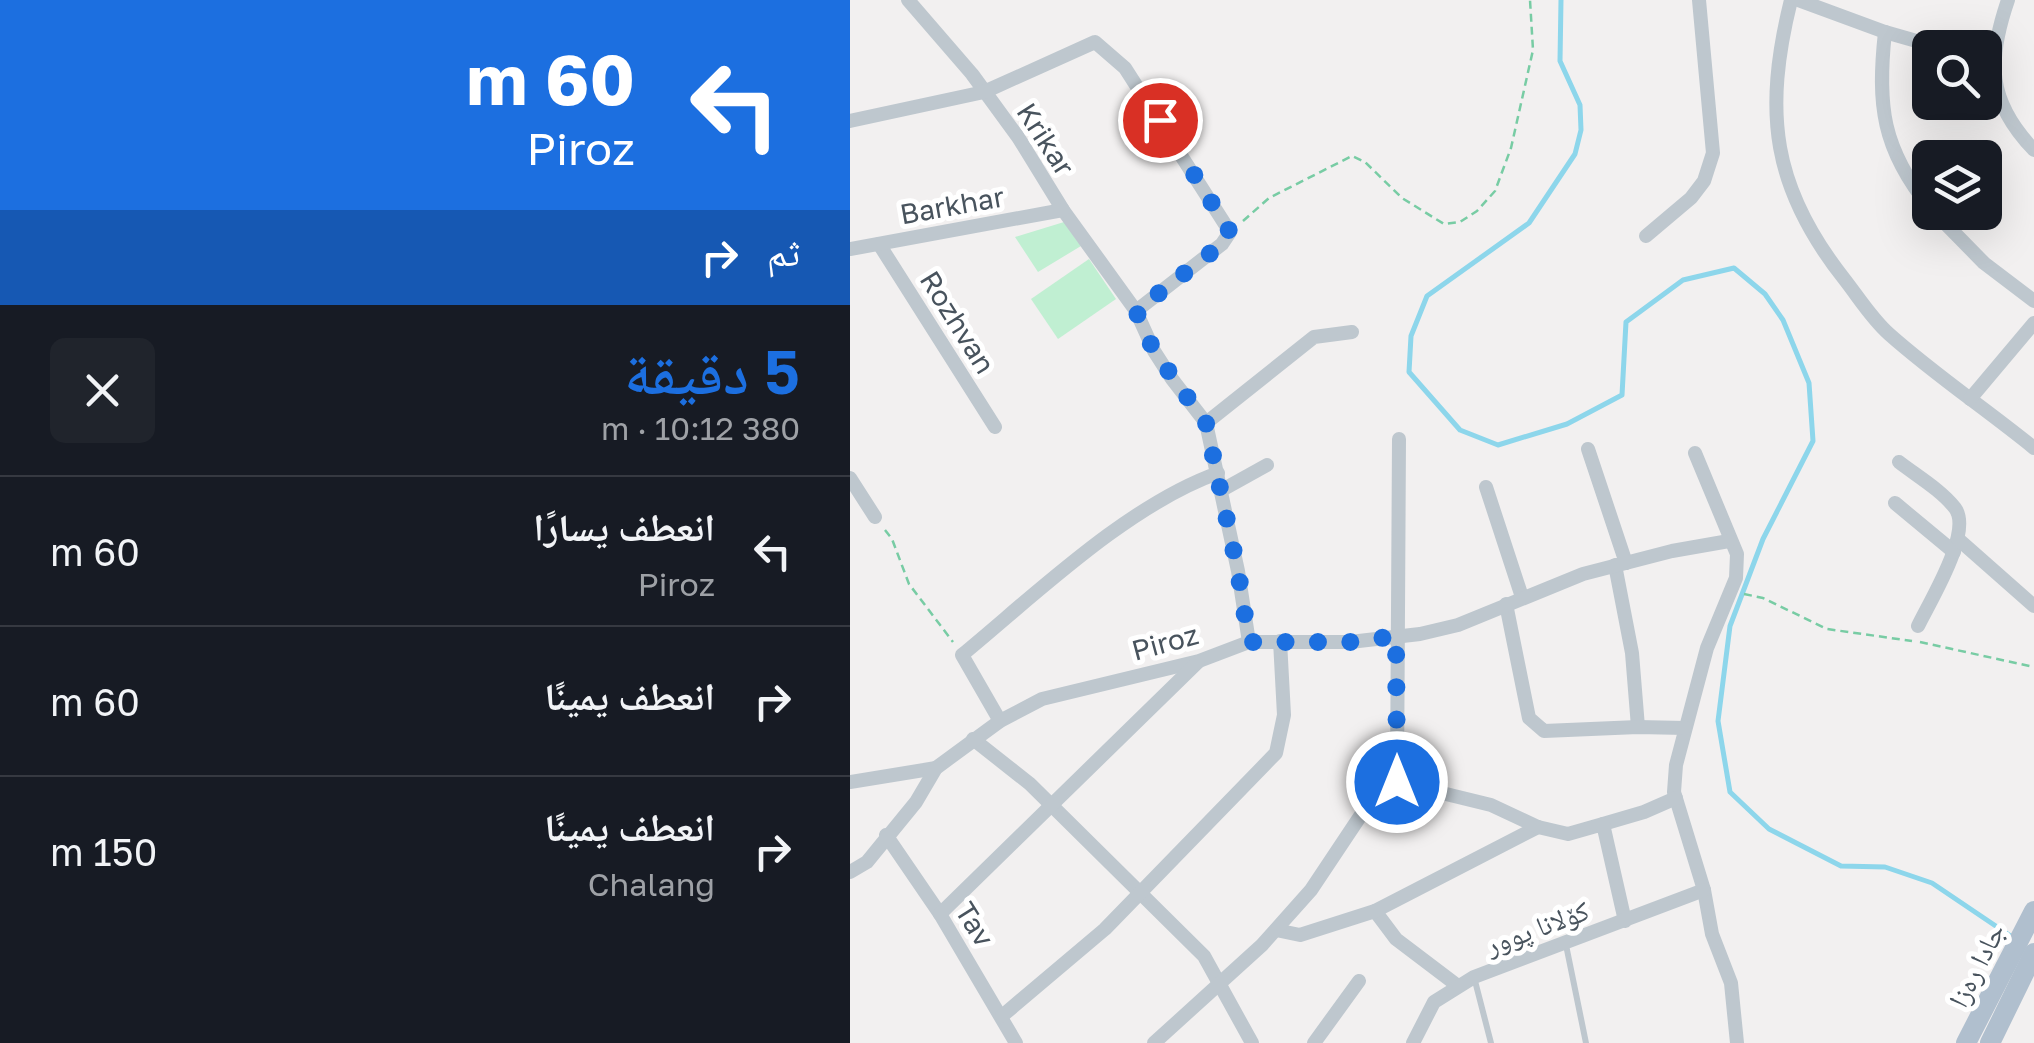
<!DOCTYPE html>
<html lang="ar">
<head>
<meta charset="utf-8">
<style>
  :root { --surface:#171b24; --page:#20242c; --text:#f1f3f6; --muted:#9ea1a6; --line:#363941; --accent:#1c6fe0 }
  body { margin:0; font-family:"Golos Text","Noto Naskh Arabic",sans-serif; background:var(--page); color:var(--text); direction:rtl; height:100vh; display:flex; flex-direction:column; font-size:38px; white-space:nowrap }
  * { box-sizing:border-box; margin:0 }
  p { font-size:32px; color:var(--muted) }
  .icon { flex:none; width:55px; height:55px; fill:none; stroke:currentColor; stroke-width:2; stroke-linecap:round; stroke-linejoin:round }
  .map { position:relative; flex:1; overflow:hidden; direction:ltr }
  .details { display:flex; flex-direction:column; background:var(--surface); width:850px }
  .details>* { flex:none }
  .top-card { background:#1c6fe0; color:#fff; overflow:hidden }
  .controls { position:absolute; left:1062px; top:30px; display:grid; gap:20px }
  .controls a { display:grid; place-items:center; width:90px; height:90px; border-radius:15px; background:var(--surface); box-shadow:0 10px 40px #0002; font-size:50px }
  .pin { position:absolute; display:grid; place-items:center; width:85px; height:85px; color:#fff; margin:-42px; border:5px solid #fff; border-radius:50%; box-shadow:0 2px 10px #0007 }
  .me { position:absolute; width:110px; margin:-55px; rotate:0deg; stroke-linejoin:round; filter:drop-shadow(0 0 8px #0008) }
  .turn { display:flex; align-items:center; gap:35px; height:210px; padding:0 50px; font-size:45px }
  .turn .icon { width:130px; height:130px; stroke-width:2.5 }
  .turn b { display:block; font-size:70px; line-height:85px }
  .then { display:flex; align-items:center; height:95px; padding:0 50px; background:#0003; gap:20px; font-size:38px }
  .round { display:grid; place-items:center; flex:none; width:105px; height:105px; border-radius:15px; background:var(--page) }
  .headline { display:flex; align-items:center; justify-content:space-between; height:170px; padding:0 50px }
  h1 { font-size:60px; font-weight:600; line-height:75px; color:var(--accent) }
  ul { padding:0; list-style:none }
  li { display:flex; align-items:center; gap:30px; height:150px; padding:0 50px; border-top:2px solid var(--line) }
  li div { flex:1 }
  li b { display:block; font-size:38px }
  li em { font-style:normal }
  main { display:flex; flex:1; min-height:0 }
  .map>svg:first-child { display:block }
  .grass { fill:#c0efd2 }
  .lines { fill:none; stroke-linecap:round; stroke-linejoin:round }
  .stream { stroke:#8dd6eb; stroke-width:5 }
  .path { stroke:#78cca4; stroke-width:2.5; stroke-dasharray:8 5; stroke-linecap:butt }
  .service { stroke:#bec7ce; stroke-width:6 }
  .minor { stroke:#bec7ce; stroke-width:14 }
  .primary { stroke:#b0bfce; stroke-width:20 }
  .route { stroke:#1c6fe0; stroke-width:18; stroke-dasharray:0 32.4 }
  .labels { text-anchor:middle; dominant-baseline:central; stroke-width:10; stroke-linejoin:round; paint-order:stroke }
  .street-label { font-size:28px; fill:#48535d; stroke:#fff }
</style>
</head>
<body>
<main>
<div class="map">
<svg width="1184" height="1043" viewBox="0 0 1184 1043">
  <rect width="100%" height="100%" fill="#f2f0f0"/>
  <g class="grass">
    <path d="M 214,222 L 231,246 L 188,272 L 165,237 Z"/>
    <path d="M 239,259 L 266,299 L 208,339 L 181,299 Z"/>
  </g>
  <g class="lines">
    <path class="stream" d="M 711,0 L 710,61 L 730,105 L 731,130 L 725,154 L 679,223 L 577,296 L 561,336 L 559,372 L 610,430 L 648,445 L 717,424 L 772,395 L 776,322 L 833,280 L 884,268 L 915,294 L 933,320 L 959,383 L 963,441 L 913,539 L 880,626 L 868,721 L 880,792 L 919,829 L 991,866 L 1035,867 L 1082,883 L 1165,939"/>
    <g class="path">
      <path d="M 393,221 L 419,198 L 502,156 L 515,162 L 552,198 L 594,224 L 610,222 L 627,211 L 645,191 L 661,148 L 683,50 L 680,0"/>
      <path d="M 35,530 L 42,539 L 59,584 L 103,642"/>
      <path d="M 894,594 L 913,598 L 977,629 L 1062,641"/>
      <path d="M 1070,642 L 1184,667"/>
    </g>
    <g class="service">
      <path d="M 716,945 L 736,1043"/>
      <path d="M 624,977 L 641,1043"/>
    </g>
    <g class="minor">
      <path d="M 58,0 L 122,74 L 168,137 L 213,210 L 286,311 L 304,351 L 322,379 L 356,423 L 388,571 L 399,642"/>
      <path d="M 941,0 C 913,113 922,188 995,280 C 1009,298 1022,319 1039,334 C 1085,375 1136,409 1184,448"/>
      <path d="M 948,0 L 1035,32 L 1091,48"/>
      <path d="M 1158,0 C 1137,61 1137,101 1184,150"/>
      <path d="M 1035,32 C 1027,105 1032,149 1080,208"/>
      <path d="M 0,121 L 134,92 L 245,42 L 275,68 L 380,232 L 372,244 L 286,311"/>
      <path d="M 1084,212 L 1134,263 L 1184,301"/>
      <path d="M 796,236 L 841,198 L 854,181 L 863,153 L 849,0"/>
      <path d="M 29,244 L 145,427"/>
      <path d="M 0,249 L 213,210"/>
      <path d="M 1120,399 L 1184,323"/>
      <path d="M 356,423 L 464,337 L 502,332"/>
      <path d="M 738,449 L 776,563"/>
      <path d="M 845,453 L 887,554 L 886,578 L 857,648 L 826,765 L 824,792 L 854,890 L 862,934 L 881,983 L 887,1043"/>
      <path d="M 1049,462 C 1067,476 1091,490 1105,508 C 1123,532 1080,601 1068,626"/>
      <path d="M 0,478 L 25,517"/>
      <path d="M 636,487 L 672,597"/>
      <path d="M 372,490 L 417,465"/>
      <path d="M 1045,503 L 1104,552"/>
      <path d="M 1108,539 L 1184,606"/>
      <path d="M 765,565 L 782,653 L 788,727"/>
      <path d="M 656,604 L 679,718 L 694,731 L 788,727 L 835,728"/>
      <path d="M 150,721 L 112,655 C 186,594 278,505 368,473"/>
      <path d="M 123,739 L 180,784 L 354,956 L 402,1043"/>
      <path d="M 0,782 L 86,768"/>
      <path d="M 547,782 L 549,439"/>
      <path d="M 753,824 L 794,812 L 826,798"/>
      <path d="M 36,835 L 90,914 L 166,1043"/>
      <path d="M 0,872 L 17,862 L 66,802 L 86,768 L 150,721 L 192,699 L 349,661 L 399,642 L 500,642 L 570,634 L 608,625 L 733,574 L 822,551 L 879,541"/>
      <path d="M 525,911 L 546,939 L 608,986"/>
      <path d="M 90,914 L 348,662"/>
      <path d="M 426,930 L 450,935 L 525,911 L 688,827"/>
      <path d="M 152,1016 L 255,929 L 426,753 L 434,715 L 430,641"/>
      <path d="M 304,1043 L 412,945 L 461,890 L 527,791 L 547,782 L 641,805 L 688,827 L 718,834 L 753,824 L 775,921"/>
      <path d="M 464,1043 L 509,981"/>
      <path d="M 563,1043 L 584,1002 L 624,977 L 854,890"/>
    </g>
    <g class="primary">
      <path d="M 1116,1043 L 1184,911"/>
      <path d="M 1140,1043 L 1184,953"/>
    </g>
  </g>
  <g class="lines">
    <path class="route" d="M 310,120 L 380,232 L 372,244 L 286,311 L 304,351 L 356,423 L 388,571 L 399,642 L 500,642 L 546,636 L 547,782"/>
  </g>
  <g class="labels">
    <g class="street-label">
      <text transform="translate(196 139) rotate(57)">Krikar</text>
      <text transform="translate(102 205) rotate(-10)">Barkhar</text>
      <text transform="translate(108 322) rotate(58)">Rozhvan</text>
      <text transform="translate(315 642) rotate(-15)">Piroz</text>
      <text transform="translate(125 924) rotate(58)">Tav</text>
      <text transform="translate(687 927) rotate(-20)">کۆلانا پوور</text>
      <text transform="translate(1126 965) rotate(-63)">جادا ره‌زا</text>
    </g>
  </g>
</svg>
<div class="controls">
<a><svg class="icon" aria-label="search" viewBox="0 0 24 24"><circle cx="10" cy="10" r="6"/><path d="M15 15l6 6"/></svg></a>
<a><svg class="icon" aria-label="layers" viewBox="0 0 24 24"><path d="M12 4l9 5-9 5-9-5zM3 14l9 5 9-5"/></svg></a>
</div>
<div class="pin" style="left:310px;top:120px;background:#d93025"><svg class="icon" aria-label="arrive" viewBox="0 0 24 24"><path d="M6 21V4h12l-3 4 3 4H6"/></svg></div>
<svg class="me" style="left:547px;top:782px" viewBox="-20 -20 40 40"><circle r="17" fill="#1c6fe0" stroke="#fff" stroke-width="3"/><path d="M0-11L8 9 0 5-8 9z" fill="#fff"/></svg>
</div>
<section class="details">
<div class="top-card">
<div class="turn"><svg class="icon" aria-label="left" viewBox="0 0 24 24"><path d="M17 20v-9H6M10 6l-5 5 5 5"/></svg><div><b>60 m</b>Piroz</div></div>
<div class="then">ثم<svg class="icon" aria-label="right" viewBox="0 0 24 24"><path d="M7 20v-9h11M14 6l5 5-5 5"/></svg></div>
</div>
<div class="headline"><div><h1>5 دقيقة</h1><p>380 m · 10:12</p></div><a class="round"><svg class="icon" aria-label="close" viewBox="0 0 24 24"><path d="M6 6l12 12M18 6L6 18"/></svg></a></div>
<ul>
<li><svg class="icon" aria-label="left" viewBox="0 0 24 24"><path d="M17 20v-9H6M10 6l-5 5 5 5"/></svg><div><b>انعطف يسارًا</b><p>Piroz</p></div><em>60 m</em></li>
<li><svg class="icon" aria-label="right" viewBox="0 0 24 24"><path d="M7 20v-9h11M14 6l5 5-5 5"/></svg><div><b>انعطف يمينًا</b></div><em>60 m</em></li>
<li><svg class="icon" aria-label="right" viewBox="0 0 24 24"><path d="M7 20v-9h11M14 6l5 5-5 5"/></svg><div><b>انعطف يمينًا</b><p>Chalang</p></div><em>150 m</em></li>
</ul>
</section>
</main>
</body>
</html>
